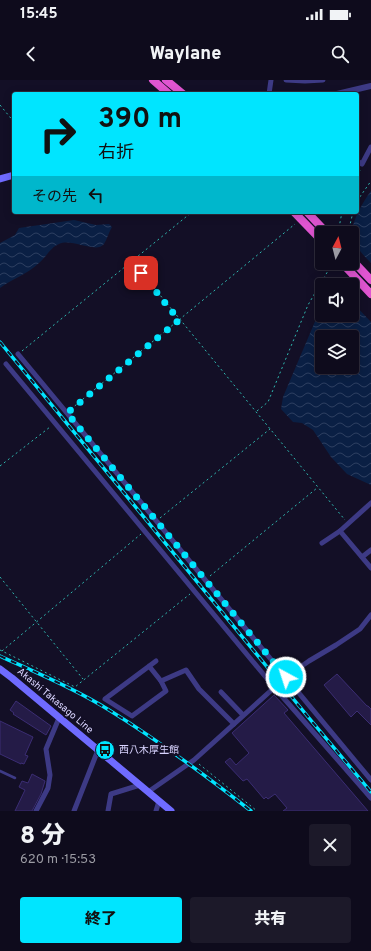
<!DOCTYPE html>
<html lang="ja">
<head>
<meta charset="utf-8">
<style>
  :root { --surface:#0e0b1c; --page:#1c1929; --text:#f1f3f6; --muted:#9b9ba3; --line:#2e2b3b; --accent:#00e5ff }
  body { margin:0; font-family:Overpass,"Noto Sans JP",sans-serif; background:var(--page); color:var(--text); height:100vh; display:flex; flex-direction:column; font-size:15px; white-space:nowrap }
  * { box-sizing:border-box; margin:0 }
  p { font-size:13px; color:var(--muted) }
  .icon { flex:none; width:22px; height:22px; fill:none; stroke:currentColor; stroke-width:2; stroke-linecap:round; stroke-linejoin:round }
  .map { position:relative; height:731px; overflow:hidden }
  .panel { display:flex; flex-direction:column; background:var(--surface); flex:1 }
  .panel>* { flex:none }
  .banner { position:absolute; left:12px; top:12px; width:347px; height:122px; border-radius:4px; box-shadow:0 2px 10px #0003,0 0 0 1px var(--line); background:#00e5ff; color:#111; overflow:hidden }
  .needle { width:26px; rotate:7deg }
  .tools { position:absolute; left:315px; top:146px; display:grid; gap:8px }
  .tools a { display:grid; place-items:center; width:44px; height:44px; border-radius:4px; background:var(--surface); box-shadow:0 2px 10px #0003,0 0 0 1px var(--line); font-size:20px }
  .pin { position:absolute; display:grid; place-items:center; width:34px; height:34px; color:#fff; margin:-17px; border-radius:8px; box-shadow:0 2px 6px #0006 }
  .me { position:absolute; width:44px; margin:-22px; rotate:320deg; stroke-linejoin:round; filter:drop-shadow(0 0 3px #0008) }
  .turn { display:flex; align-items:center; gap:14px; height:84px; padding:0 20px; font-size:18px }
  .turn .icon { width:52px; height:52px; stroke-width:2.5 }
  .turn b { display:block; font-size:28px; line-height:34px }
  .then { display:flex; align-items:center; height:38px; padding:0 20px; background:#0003; gap:8px; font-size:15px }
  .round { display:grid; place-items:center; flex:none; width:42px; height:42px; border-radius:4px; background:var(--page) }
  .overview { display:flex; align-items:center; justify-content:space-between; height:68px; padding:0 20px }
  h1 { font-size:24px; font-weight:800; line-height:30px }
  .cta { display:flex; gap:8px; margin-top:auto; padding:8px 20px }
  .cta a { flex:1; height:46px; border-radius:4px; background:var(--accent); color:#111; font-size:16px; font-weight:800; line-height:46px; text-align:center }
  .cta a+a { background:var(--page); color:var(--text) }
  .status { display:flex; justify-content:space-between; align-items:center; height:28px; padding:0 20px; background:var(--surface); direction:ltr }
  .status svg { height:11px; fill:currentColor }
  header { display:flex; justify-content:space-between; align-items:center; height:52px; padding:0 20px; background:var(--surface); font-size:18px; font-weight:800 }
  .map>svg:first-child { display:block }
  .water { fill:url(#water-waves); fill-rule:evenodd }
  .building { fill:#241b47; stroke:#3b2d73 }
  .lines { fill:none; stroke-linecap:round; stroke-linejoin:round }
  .path { stroke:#2fb8b0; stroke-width:1; stroke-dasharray:2 3; stroke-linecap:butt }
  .service { stroke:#3d3a85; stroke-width:2.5 }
  .minor { stroke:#3d3a85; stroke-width:5 }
  .tertiary { stroke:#3d3a85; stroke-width:6 }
  .secondary { stroke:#6f6bff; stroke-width:7 }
  .trunk { stroke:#e055d1; stroke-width:8 }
  .rail-casing { stroke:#00e5ff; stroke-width:3.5 }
  .rail { stroke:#130f26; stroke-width:2; stroke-dasharray:6; stroke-linecap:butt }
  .route { stroke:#00e5ff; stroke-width:7; stroke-dasharray:0 12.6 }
  .labels { text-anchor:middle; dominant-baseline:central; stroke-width:4; stroke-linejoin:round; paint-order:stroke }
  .street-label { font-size:10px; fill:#d9d4ff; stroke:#130f26 }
  .poi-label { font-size:10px; fill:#d9d4ff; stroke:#130f26; text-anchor:start }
</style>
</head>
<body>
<div class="status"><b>15:45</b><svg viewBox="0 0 49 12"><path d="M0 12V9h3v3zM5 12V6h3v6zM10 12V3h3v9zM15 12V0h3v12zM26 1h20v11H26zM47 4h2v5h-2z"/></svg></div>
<header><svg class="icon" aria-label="back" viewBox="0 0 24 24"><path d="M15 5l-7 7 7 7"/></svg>Waylane<svg class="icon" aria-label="search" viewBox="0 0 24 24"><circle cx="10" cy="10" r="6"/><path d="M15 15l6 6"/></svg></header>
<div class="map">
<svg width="371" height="731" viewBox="0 0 371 731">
  <defs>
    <pattern id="water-waves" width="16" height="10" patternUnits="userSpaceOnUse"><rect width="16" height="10" fill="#0a1f44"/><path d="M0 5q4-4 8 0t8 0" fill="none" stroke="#2d3f60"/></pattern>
  </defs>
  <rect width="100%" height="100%" fill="#130f26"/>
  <g class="water">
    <path d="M 371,111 L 371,183 C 366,178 353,164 352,158 C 350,143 363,122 371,111 Z"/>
    <path d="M 74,140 L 96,145 L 109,144 L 112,147 C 109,152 107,159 104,164 C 96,174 72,158 59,164 C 51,167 46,177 39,183 C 28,194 12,199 0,208 L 0,163 L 15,155 L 19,148 Z"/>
    <path d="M 352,222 L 371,242 L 371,405 L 347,394 L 331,377 L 313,350 L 302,343 L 293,342 L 281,329 L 283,317 L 322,225 L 322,235 L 352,235 ZM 322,257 L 352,257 L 352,287 L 322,287 Z"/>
  </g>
  <g class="building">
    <path d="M 337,594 L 367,626 L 368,626 L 371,629 L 371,645 L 357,631 L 351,637 L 324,605 Z"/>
    <path d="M 274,615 L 288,630 L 284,633 L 368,731 L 283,731 L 287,728 L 275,714 L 268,719 L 266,717 L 264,719 L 247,699 L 243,701 L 225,682 L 230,678 L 236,685 L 249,673 L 232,653 Z"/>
    <path d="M 16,621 L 51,646 L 46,655 L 13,634 L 14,633 L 10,630 Z"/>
    <path d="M 0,641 L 33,657 L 25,675 L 28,676 L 24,684 L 21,683 L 21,684 L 0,674 Z"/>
    <path d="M 32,694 L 45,701 L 41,714 L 32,731 L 15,731 L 25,710 L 19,707 L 22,701 L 28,703 Z"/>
  </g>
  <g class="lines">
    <g class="path">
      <path d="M 0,25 L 14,42"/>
      <path d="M 357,96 L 360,90"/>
      <path d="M 357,121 L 371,101"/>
      <path d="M 338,153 L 342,132"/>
      <path d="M 348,153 L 353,132"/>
      <path d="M 132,181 L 345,440"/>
      <path d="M 22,271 L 192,132"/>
      <path d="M 71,329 L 295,144"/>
      <path d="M 257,331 L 268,322 L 308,225 L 332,184"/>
      <path d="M 0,386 L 50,347"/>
      <path d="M 160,438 L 270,349"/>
      <path d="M 210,496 L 317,408"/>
      <path d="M 0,497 L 83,599"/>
      <path d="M 0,570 L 75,607 L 190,514"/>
      <path d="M 2,571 L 141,454"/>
      <path d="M 199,684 L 257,731"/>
    </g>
    <path class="service" d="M 0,691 L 15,698"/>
    <g class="minor">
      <path d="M 286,0 L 305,1 L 323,0"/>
      <path d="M 269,14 L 271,0"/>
      <path d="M 357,81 L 362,84 L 371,67"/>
      <path d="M 18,274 L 371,700"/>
      <path d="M 6,284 L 274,607 L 371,718"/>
      <path d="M 371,423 L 340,451 L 371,488"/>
      <path d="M 322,463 L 340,451"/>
      <path d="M 362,477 L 371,470"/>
      <path d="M 149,586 L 161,601 L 166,611 L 132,636 L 105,619 L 156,581"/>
      <path d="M 161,601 L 186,590 L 199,609 L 234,644"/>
      <path d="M 221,612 L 243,635"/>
      <path d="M 148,712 L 194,680 L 286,597 L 309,581 L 336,565 L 360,549 L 371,535"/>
      <path d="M 36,731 L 48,708 L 50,695 L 46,669 L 59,638"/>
      <path d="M 74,731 L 98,670"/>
      <path d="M 108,731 L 111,714 L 140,705"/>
      <path d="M 156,731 L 159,721"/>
    </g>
    <path class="tertiary" d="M 337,14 L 371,6"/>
    <g class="secondary">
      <path d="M 0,99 L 14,95"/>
      <path d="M 0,589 L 12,598 L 171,731"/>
    </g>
    <g class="trunk">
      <path d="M 153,0 L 169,14"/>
      <path d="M 166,0 L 183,14"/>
      <path d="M 294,132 L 322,161"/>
      <path d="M 307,132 L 327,153"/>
      <path d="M 352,180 L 371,200"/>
      <path d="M 342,183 L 371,214"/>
    </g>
    <defs>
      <g id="rail">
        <path d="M 0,262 L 309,638 L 371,712"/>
        <path d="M 0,576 C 37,593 75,609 109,630 C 159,661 205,695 251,731"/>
      </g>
    </defs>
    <use href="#rail" class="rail-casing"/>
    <use href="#rail" class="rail"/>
  </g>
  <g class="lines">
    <path class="route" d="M 141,193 L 179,240 L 67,333 L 286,597"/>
  </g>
  <defs>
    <symbol id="bus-disc" viewBox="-11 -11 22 22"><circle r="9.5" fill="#00e5ff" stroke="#130f26"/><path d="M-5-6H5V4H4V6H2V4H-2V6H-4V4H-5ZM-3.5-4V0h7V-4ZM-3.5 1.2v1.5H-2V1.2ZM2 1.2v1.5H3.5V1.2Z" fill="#111"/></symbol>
  </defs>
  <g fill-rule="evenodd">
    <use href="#bus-disc" x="94" y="659" width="22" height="22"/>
  </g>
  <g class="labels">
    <g class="street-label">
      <text transform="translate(55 621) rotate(40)">Akashi Takasago Line</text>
    </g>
    <g class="poi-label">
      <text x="119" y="670">西八木厚生館</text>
    </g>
  </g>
</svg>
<div class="tools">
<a><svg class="needle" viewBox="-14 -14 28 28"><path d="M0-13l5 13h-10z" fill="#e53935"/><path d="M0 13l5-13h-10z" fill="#9b9ba3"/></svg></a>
<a><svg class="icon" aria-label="sound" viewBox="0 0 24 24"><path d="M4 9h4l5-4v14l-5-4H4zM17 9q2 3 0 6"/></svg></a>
<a><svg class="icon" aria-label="layers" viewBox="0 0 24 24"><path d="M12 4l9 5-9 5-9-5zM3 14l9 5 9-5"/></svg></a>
</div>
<div class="pin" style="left:141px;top:193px;background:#d93025"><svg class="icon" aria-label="arrive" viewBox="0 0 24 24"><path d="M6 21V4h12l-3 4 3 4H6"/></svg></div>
<svg class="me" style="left:286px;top:597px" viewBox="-20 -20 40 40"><circle r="17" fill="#00e5ff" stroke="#fff" stroke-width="3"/><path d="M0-11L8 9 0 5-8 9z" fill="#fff"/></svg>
<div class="banner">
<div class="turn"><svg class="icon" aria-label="right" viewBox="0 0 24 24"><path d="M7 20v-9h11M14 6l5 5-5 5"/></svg><div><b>390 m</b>右折</div></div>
<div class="then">その先<svg class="icon" aria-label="left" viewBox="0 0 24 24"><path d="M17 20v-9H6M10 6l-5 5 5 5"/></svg></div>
</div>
</div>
<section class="panel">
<div class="overview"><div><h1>8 分</h1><p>620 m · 15:53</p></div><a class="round"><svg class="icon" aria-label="close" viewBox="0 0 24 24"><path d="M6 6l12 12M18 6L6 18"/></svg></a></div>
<div class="cta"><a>終了</a><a>共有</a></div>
</section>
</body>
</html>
